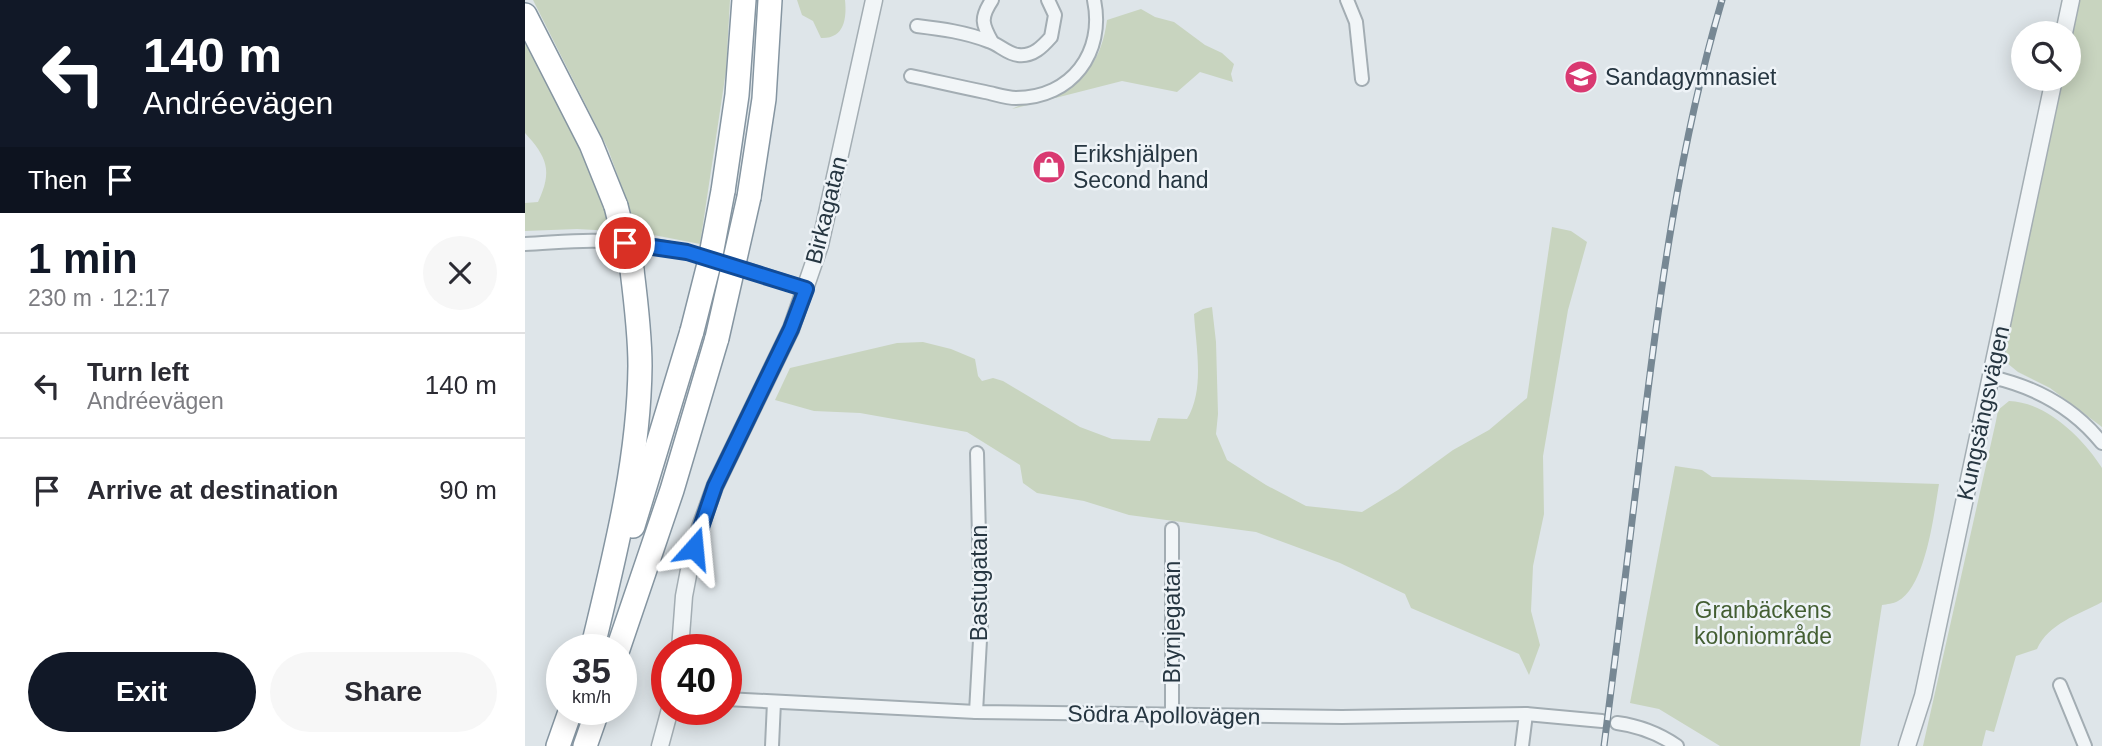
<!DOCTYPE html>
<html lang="en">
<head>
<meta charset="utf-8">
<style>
  :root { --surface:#fff; --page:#f7f7f7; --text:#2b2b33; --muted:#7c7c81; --line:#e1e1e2; --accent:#111827 }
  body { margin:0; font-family:Helvetica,sans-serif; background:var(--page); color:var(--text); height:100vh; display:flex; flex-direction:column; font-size:26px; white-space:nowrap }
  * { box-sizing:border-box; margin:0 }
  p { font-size:23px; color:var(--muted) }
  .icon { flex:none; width:38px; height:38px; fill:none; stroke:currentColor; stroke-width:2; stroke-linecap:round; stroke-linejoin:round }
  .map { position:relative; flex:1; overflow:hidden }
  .drawer { display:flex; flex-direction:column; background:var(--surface); width:525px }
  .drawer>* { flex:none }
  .banner { background:#111827; color:#fff; overflow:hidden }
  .tools { position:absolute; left:1486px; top:21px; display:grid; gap:14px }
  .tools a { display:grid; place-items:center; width:70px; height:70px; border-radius:50%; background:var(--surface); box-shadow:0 4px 18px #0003; font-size:35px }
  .speed { position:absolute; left:21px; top:634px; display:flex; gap:14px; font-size:35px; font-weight:700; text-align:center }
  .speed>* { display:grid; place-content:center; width:91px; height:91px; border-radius:50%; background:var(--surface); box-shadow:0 4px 18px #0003; line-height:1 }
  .speed small { font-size:18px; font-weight:400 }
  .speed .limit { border:10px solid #d22; background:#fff; color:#111 }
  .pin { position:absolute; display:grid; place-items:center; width:60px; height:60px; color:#fff; margin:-30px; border:4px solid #fff; border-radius:50%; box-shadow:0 2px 7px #0007 }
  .me { position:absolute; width:77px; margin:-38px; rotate:18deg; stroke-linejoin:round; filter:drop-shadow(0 0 5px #0008) }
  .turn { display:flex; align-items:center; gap:24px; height:147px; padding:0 28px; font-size:32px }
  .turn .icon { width:91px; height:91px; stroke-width:2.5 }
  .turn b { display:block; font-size:49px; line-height:60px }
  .then { display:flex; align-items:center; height:66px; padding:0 28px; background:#0003; gap:14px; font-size:26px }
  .round { display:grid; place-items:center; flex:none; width:74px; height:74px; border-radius:37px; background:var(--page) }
  .headline { display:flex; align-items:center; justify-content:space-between; height:119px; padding:0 28px }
  h1 { font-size:42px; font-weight:600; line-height:52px; color:var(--accent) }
  .button { display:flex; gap:14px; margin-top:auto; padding:14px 28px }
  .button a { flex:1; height:80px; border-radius:42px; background:var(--accent); color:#fff; font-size:28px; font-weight:600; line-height:80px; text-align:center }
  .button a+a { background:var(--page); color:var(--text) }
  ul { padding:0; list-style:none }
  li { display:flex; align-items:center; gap:21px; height:105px; padding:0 28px; border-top:2px solid var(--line) }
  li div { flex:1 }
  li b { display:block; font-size:26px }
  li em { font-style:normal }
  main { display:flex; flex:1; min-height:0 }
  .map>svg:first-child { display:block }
  .green { fill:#c8d4bf }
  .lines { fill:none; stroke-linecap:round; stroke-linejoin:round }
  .minor-casing { stroke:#a3adb3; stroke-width:16 }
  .tertiary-casing { stroke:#a3adb3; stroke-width:19 }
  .motorway-casing { stroke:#8595a1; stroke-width:26 }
  .minor { stroke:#f1f5f7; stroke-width:12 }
  .tertiary { stroke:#f1f5f7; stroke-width:16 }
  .motorway { stroke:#fff; stroke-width:23 }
  .rail-casing { stroke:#778894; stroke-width:7 }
  .rail { stroke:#eef3f7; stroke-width:4.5; stroke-dasharray:13; stroke-linecap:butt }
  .motorway-bridge-casing { stroke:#8595a1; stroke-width:26; stroke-linecap:butt }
  .motorway-bridge { stroke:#fff; stroke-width:23 }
  .route-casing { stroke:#114b97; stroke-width:18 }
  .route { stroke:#1a73e8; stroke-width:12 }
  .labels { text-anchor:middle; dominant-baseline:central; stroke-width:5; stroke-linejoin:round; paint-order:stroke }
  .poi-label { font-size:23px; fill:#263641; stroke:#eef3f7; text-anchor:start }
  .street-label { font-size:23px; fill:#263641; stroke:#eef3f7 }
  .park-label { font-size:23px; fill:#435e32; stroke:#eef3f7 }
</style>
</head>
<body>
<main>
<section class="drawer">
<div class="banner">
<div class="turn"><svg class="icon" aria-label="left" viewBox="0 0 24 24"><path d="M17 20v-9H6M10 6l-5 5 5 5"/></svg><div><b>140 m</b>Andréevägen</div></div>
<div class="then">Then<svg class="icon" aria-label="arrive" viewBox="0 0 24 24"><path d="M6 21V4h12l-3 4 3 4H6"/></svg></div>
</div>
<div class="headline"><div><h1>1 min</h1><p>230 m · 12:17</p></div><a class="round"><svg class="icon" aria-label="close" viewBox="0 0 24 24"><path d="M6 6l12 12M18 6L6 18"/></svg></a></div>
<ul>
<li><svg class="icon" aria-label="left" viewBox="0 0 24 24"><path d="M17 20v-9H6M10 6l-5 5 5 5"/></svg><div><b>Turn left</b><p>Andréevägen</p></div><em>140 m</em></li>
<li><svg class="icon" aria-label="arrive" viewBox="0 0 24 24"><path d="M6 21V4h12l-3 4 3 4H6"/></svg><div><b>Arrive at destination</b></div><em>90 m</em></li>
</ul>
<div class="button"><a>Exit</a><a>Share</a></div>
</section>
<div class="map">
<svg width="1577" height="746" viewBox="0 0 1577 746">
  <rect width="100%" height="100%" fill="#dee5e9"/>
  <g class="green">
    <path d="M 8,0 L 205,0 L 201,71 L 175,244 L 113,232 L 83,149 Z"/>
    <path d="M 272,0 L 320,0 C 322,19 319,39 296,38 L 288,21 L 277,15 Z"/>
    <path d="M 1555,0 L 1577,0 L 1577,427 L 1525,388 L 1493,372 L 1482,363 L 1479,349 L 1538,79 L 1544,79 L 1544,54 Z"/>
    <path d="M 616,9 L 630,17 L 649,22 L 680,45 L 697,53 L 709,64 L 706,74 L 708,82 L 675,72 L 652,92 L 597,81 L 487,109 C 498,103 511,101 523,97 C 561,83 577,58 582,20 Z"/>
    <path d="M 0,37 L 44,123 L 88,231 L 52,229 L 0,231 L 0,203 L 13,202 C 28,171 22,157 0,133 Z"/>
    <path d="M 1027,227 L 1046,231 L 1062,242 L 1043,310 L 1018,456 L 1019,514 L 1008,566 L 1006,611 L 1015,645 L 1004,675 L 994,654 L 886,608 L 880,594 L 815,563 L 731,532 L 604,515 L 559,501 L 512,493 L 498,483 L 495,465 L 442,432 L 335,413 L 289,411 L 250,400 L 265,368 L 372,343 L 398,342 L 426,349 L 450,359 L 453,376 L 457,381 L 468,378 L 478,381 L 555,427 L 587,439 L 625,441 L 633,418 L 662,419 C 680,389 671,348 669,314 L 678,309 L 687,307 L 691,342 L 693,414 L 691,434 L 702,460 L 741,485 L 781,506 L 837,512 L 873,490 L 928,450 L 964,430 L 1002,398 Z"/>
    <path d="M 1484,401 C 1521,402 1558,438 1577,468 L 1577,602 C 1553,615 1524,623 1512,649 L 1491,656 L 1469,732 L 1461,730 L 1457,746 L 1398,746 L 1471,421 L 1473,410 Z"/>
    <path d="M 1150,466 L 1177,470 L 1187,477 L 1414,484 C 1409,513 1401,586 1373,601 C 1368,604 1362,604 1357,605 L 1335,746 L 1195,746 L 1134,709 L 1105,703 Z"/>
  </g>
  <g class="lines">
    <defs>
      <g id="minor">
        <path d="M 467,0 C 455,18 457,24 467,42"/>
        <path d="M 822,0 L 831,22 L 837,79"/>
        <path d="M 392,26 C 417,29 440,32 463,41 C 474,44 482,54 493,55 C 508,57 518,46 526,37 L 530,15 L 523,0"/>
        <path d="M 386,76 C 410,81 435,87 460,92 C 470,94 481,98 491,98 C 547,98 580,52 569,0"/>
        <path d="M 0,244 C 25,243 51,240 76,241 C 147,242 214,267 281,289"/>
        <path d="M 1466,377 C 1511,387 1548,407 1577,443"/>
        <path d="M 647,529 L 647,715"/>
        <path d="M 1535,685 L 1560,746"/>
        <path d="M 201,699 L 451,712 L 817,717 L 1001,714 L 1077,721"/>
        <path d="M 451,712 L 456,622 L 452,453"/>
        <path d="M 1092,723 C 1115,726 1133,733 1152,746"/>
        <path d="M 247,746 L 249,702"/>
        <path d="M 997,746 L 1001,714"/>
      </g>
      <g id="tertiary">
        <path d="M 1539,33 L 1546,0"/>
        <path d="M 155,649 L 159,596 L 169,544 L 190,486 L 266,329 L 295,245 L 349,0"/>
        <path d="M 135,746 L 145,709"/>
        <path d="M 1382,746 L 1398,696 L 1529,79"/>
      </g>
      <g id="motorway">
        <path d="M 0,15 L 66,144 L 91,206"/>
        <path d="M 198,191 L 212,95 L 219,0"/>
        <path d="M 224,197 L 239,99 L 245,0"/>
        <path d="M 108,526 L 167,331"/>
        <path d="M 68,646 C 90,554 114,461 115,366 C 115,334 111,302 107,270"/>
        <path d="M 93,649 L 147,490 L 192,338"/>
        <path d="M 33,746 L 46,709"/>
        <path d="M 60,746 L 73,709"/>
      </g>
    </defs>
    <use href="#minor" class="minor-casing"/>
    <use href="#tertiary" class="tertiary-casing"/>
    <use href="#motorway" class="motorway-casing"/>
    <use href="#minor" class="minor"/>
    <use href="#tertiary" class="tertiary"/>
    <use href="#motorway" class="motorway"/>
    <defs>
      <path id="rail" d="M 1079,746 C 1092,646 1104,547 1116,447 C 1134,296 1154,146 1197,0"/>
    </defs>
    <use href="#rail" class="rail-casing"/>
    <use href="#rail" class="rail"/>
    <defs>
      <g id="motorway-bridge">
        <path d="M 91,206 L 107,270"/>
        <path d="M 167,331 L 185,260 L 198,191"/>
        <path d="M 192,338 L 224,197"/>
      </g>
    </defs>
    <use href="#motorway-bridge" class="motorway-bridge-casing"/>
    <use href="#motorway-bridge" class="motorway-bridge"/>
  </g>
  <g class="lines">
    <defs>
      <path id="route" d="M 100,243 L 162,252 L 281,289 L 266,329 L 190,486 L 169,548"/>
    </defs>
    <use href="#route" class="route-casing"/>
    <use href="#route" class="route"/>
  </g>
  <defs>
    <symbol id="school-disc" viewBox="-11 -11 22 22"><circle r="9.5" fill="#d93971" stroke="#eef3f7"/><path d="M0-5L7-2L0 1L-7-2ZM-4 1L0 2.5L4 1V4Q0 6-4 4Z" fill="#fff"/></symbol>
    <symbol id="shop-disc" viewBox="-11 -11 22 22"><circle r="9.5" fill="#d93971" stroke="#eef3f7"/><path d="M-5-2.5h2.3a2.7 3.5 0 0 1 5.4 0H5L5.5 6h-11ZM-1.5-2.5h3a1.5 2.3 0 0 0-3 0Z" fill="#fff"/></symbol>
  </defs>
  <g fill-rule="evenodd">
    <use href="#school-disc" x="1037" y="58" width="38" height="38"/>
    <use href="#shop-disc" x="505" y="148" width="38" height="38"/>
  </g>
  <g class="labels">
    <g class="poi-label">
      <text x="1080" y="77">Sandagymnasiet</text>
      <text x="548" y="154">Erikshjälpen<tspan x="548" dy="26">Second hand</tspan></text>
    </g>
    <g class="street-label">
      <text transform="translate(301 210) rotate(-76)">Birkagatan</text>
      <text transform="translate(1458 413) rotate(-78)">Kungsängsvägen</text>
      <text transform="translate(454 583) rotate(-90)">Bastugatan</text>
      <text transform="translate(647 622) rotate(-90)">Brynjegatan</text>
      <text transform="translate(639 715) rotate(1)">Södra Apollovägen</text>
    </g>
    <g class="park-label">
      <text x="1238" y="610">Granbäckens<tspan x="1238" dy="26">koloniområde</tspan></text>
    </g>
  </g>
</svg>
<div class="tools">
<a><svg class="icon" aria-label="search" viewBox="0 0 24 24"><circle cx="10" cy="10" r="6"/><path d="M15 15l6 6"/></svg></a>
</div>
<div class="speed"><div>35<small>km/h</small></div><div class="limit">40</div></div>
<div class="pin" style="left:100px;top:243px;background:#d93025"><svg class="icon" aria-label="arrive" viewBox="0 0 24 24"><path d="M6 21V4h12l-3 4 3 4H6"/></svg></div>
<svg class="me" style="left:169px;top:548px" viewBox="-20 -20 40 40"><path d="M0-17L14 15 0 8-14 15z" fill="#1a73e8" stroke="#fff" stroke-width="4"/></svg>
</div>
</main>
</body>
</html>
